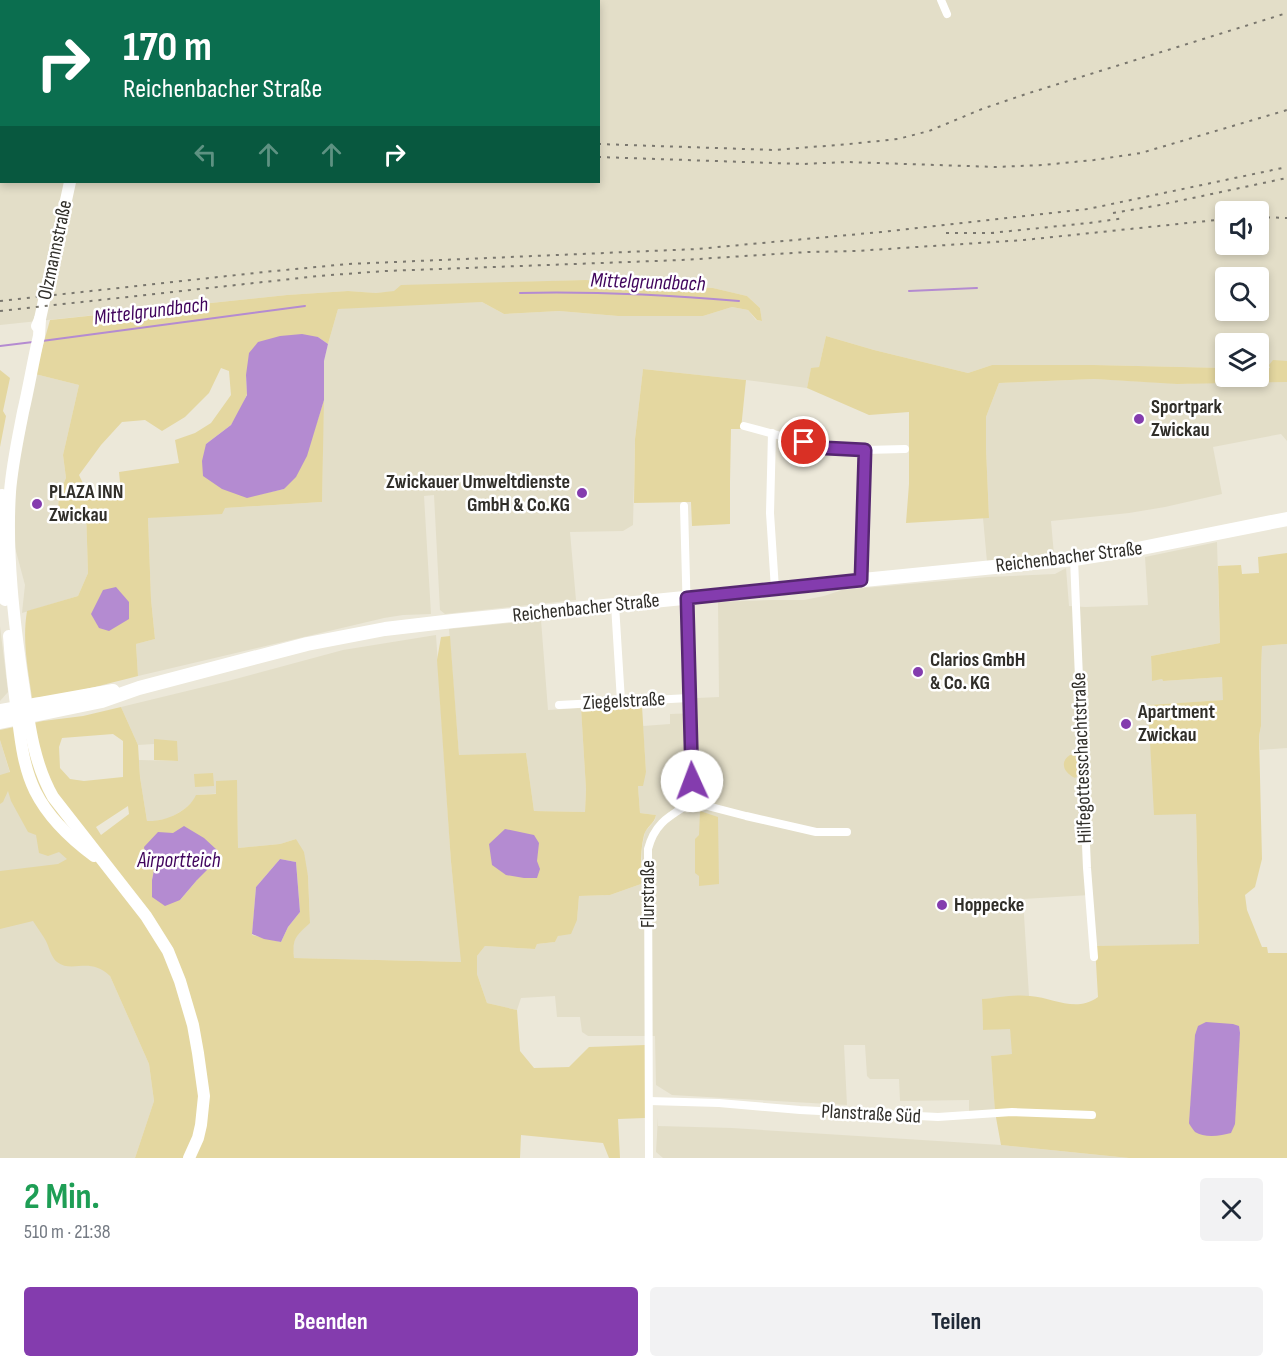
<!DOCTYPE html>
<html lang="de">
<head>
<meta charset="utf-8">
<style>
  :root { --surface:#fff; --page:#f2f2f3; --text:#1f2937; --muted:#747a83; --accent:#843cae }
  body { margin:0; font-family:"Sofia Sans Condensed",sans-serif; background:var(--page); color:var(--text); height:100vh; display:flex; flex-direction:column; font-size:22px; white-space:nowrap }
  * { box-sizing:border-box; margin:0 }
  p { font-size:20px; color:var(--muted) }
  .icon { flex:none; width:33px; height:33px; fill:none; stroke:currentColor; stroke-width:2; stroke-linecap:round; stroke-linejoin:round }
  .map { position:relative; height:1158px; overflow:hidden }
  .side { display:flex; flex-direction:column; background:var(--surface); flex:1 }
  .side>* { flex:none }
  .banner { position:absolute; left:0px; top:0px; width:600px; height:183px; box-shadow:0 3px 9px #0003; background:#0b6e4f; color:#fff; overflow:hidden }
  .tools { position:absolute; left:1215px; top:201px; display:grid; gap:12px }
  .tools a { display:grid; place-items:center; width:54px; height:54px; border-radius:6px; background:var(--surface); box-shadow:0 3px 9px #0003; font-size:30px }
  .pin { position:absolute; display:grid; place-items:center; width:51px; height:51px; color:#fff; margin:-26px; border:3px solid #fff; border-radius:50%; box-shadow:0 2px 6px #0007 }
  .me { position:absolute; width:66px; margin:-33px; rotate:358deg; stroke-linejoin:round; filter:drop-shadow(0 0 4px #0008) }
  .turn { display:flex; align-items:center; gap:21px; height:126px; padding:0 24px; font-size:27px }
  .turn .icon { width:78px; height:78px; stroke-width:2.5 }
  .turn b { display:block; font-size:42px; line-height:51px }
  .lanes { display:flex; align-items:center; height:57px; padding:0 24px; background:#0003; justify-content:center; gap:30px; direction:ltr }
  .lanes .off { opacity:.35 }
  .round { display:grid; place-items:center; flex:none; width:63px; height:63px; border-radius:6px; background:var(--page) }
  .overview { display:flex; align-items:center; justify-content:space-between; height:102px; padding:0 24px }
  h1 { font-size:36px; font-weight:700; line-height:45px; color:#1e9e55 }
  .cta { display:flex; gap:12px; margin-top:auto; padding:12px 24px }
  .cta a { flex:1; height:69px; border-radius:6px; background:var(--accent); color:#fff; font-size:24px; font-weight:700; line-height:69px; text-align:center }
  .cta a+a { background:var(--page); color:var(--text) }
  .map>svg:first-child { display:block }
  .built { fill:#e3dec8; fill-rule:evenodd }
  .green { fill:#e4d7a0; fill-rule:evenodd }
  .water { fill:#b48bd1 }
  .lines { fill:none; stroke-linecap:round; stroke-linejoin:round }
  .stream { stroke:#b48bd1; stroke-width:2 }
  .street { stroke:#fff; stroke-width:8 }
  .secondary { stroke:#fff; stroke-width:12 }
  .primary { stroke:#fff; stroke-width:14 }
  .rail { stroke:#7a776e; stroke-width:2; stroke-dasharray:3 6; stroke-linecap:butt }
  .route-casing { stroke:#562771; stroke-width:15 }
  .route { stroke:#843cae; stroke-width:10 }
  .poi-dot { fill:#843cae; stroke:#fff; stroke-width:2 }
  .labels { text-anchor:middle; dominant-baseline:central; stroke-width:5; stroke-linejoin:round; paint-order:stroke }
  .street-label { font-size:20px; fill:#302e29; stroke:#fff }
  .poi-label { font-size:20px; font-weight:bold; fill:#302e29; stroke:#fff; text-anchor:start }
  .water-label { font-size:21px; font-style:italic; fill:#40045c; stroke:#fff }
</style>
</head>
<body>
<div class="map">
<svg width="1287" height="1158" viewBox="0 0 1287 1158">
  <rect width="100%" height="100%" fill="#ece8d9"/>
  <g class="built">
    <path d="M 128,0 L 480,0 L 479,2 L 127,1 Z"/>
    <path d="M 511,0 L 1287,0 L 1287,367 L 1259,368 L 1258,344 L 1226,344 L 1225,368 L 1094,365 L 992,365 L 968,373 L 874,350 L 826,336 L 819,367 L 811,369 L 807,388 L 746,380 L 643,369 L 635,439 L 633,525 L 623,531 L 570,532 L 576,600 L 445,614 L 440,610 L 434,495 L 424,496 L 431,614 L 403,615 L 384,618 L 138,676 L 136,644 L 155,639 L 151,599 L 148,518 L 224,508 L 322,502 L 324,361 L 328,344 L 338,309 L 382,304 L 482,302 L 504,314 L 559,311 L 618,316 L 703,316 L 732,307 L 748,310 L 756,320 L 762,321 L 760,308 L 747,296 L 713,288 L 586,280 L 517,282 L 376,293 L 348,291 L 287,295 L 0,325 L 0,108 L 2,108 L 2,182 L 598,182 L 598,2 L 507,1 ZM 1226,212 L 1258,212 L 1258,244 L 1226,244 ZM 1226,278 L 1258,278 L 1258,310 L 1226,310 Z"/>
    <path d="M 1287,369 L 1287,441 L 1281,434 L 1213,447 L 1222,494 L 1165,507 L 1129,513 L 1051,521 L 1054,555 L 987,562 L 983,518 L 989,518 L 986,448 L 986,417 L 999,383 L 1094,379 L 1187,384 L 1238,377 L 1258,376 Z"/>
    <path d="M 35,374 L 79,385 L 63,455 L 66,478 L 59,494 L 58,508 L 86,510 L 88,573 L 78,596 L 22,613 L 25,585 L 13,540 L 15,473 Z"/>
    <path d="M 1217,542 L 1220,643 L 1151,656 L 1152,680 L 1162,679 L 1163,681 L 1222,677 L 1224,700 L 1149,705 L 1196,814 L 1199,945 L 1095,946 L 1090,895 L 1023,899 L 1029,996 L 982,999 L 983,1030 L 1010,1028 L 1013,1054 L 991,1056 L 995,1112 L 969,1111 L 969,1100 L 900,1101 L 899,1079 L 870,1079 L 867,1076 L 865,1045 L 844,1045 L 847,1105 L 672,1095 L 656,1085 L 655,1036 L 588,1036 L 582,1032 L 580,1017 L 557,1017 L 555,996 L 521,998 L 517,1010 L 487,1003 L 477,974 L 477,956 L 485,946 L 535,949 L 537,944 L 555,942 L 558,936 L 577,920 L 579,896 L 610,895 L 641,884 L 642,847 L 645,832 L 655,820 L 656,815 L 640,813 L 638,786 L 646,772 L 643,726 L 670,724 L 670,714 L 697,713 L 697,698 L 719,697 L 718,602 L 772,600 L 804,600 L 824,596 L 842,590 L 988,577 L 1055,574 L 1066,568 L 1069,606 L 1085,607 L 1148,605 L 1145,557 Z"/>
    <path d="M 541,620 L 548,710 L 581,708 L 586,789 L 585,812 L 534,811 L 526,753 L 459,756 L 449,629 Z"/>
    <path d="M 0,626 L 8,692 L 0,701 Z"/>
    <path d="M 436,635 L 451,862 L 462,962 L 294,958 L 293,949 L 295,937 L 310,922 L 308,876 L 296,839 L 280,844 L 238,848 L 237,792 L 197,795 L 194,800 L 186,808 L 170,818 L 155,821 L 147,821 L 140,777 L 139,760 L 178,761 L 154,739 L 154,744 L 138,745 L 121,707 L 228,681 L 343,650 Z"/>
    <path d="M 1287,644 L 1287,748 L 1260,750 L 1259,736 L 1261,726 L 1261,672 L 1262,646 Z"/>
    <path d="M 0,740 L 16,793 L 72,863 L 110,976 L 149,1064 L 154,1101 L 135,1158 L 0,1158 Z"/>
    <path d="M 658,1117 L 658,1126 L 732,1128 L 922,1140 L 1001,1145 L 1129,1158 L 663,1158 L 656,1152 Z"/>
  </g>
  <g class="green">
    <path d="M 0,0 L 108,0 L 107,2 L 2,2 L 1,11 L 0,11 Z"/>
    <path d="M 586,280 L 713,288 L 747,296 L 760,308 L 762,321 L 757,320 L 748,310 L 732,307 L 703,316 L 618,316 L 559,311 L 504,314 L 482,302 L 338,309 L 328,344 L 318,337 L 246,375 L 247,394 L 240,411 L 231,425 L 206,444 L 247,497 L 284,489 L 313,434 L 324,400 L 322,502 L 225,508 L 222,514 L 148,518 L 151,599 L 155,639 L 136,644 L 138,676 C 105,684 66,696 32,698 C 28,669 22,641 27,611 L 78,596 L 88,573 L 86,510 L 58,509 L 59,494 L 66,478 L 63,455 L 79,385 L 35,374 L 50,320 L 287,295 L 348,291 L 376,293 L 394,291 L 401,285 ZM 221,368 L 229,371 L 231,395 L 211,423 L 195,433 L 175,440 L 179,463 L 119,472 L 121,492 L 90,498 L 79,475 L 101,445 L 122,422 L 145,420 L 162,431 L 185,417 L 209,393 Z"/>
    <path d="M 826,336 L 874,350 L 968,373 L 992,365 L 1094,365 L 1225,368 L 1226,376 L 1258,376 L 1259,368 L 1270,368 L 1269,365 L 1273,360 L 1287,361 L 1287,382 L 1177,384 L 1094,379 L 999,383 L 986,417 L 986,448 L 989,518 L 906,523 L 909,484 L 909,412 L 869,415 L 807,388 L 811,368 L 819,367 Z"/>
    <path d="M 643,369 L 746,380 L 741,429 L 731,429 L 730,482 L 730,524 L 692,526 L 691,502 L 634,503 L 635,439 Z"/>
    <path d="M 0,370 L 10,378 L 3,411 L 6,416 L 0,447 Z"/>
    <path d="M 1287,553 L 1287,644 L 1262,646 L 1261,672 L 1261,726 L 1259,736 L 1262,859 L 1255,887 L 1245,895 L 1247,910 L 1262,947 L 1267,947 L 1268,953 L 1287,953 L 1287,1158 L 1129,1158 L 1001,1145 L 995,1112 L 991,1056 L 1012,1054 L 1010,1029 L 983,1030 L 982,999 C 997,998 1014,994 1030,996 C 1055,998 1075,1013 1098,997 L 1095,946 L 1199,944 L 1196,814 L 1154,815 L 1148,705 L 1223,700 L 1222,677 L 1163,681 L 1162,679 L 1152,681 L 1151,656 L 1220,643 L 1218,566 L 1241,565 L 1242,574 L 1259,573 L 1258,557 Z"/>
    <path d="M 450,636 L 459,755 L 526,753 L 534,811 L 585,812 L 586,789 L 581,708 L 642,706 L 646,772 L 643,786 L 638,786 L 640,813 L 656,815 C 655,823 646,827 644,835 C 640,851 641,868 641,884 L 610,895 L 579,896 L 577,920 L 571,934 L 558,936 L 555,942 L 537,944 L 535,949 L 485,946 L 477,956 L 477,974 L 487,1003 L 517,1010 L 520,1051 L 534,1068 L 569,1067 L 589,1047 L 645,1045 L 645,1118 L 618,1119 L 620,1158 L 609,1158 L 603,1143 L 521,1135 L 520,1158 L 135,1158 L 154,1101 L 149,1064 L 110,976 C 89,956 73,974 57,962 C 51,957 49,947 46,941 C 42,934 37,927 33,921 L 0,929 L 0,871 L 58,864 L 67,859 L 59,852 L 48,856 L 39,853 L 36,835 L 28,832 L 11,801 L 8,791 L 3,802 L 0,804 L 0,775 L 10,772 L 0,740 L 0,730 L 43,721 L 83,716 L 121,707 L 138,745 L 140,777 L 147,821 C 165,822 188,812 196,795 L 216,794 L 216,781 L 237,780 L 238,848 L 280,844 L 296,839 L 304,852 L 308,876 L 310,923 C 296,936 292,938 294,958 L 461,962 L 451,862 L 437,660 L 441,637 ZM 113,734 L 123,741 L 123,777 L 84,781 L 70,779 L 60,768 L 59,747 L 62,738 ZM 128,806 L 129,814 L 101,835 L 96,827 ZM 280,859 L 296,862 L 300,912 L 288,927 L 281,942 L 252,935 L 256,887 ZM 146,861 L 197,880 L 180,900 L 152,880 L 154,870 Z"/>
    <path d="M 154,739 L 177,741 L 178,761 L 154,760 Z"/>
    <path d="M 1070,755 L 1075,755 L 1078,758 L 1078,775 L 1075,778 C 1064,773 1059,762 1070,755 Z"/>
    <path d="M 213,773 L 214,786 L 195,787 L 194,774 Z"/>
    <path d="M 700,811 L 718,817 L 719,884 L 699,886 L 699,876 L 695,873 L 695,839 L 699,835 Z"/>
  </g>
  <g class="water">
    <path d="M 302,334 L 318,337 L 328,344 L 324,361 L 324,400 L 307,456 L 296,477 L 284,489 L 247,498 L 222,489 L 203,476 L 202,461 L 206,444 L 231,425 L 247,395 L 246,375 L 249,353 L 258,342 L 280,336 Z"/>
    <path d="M 116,587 L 129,602 L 129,619 L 109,631 L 99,628 L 91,614 L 103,590 Z"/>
    <path d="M 184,826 L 204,838 L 217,850 L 217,860 L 197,880 L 180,900 L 165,906 L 152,897 L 152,880 L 154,870 L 146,861 L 144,847 L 158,832 L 173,833 Z"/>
    <path d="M 505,829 L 534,835 L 539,843 L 537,861 L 540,869 L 537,878 L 524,878 L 506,875 L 492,865 L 489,844 Z"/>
    <path d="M 280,859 L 296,862 L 300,912 L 288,927 L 281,942 L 264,939 L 252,934 L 256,887 Z"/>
    <path d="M 1206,1022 L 1233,1024 L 1239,1026 L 1240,1033 L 1235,1124 L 1231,1133 C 1221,1136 1204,1138 1195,1132 C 1194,1131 1189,1124 1189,1123 L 1195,1035 L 1198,1026 Z"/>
  </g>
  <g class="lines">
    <g class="stream">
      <path d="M 909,291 L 977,288"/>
      <path d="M 520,293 C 593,291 666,295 739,301"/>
      <path d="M 42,341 L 305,306"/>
      <path d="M 0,346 L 33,342"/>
    </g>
    <g class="street">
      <path d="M 941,0 L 947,14"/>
      <path d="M 744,426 L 826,448 L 865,450 L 905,449"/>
      <path d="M 772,433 L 770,513 L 775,589"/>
      <path d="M 1074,559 L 1087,868 L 1094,957"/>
      <path d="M 861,581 L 865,450"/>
      <path d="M 615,605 L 621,701"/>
      <path d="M 559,705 L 689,698"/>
      <path d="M 692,802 L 746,816 L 816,832 L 847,832"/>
      <path d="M 649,1101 L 719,1103 L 800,1110 L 938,1117 L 1012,1112 L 1092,1115"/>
      <path d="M 649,1158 L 648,849 C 655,822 670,816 692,802 L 684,506"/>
    </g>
    <g class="secondary">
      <path d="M 115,2 L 115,0"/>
      <path d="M 40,319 L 39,336 C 33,361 29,387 23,412 C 18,438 12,465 10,492 C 6,554 14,622 23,683 C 29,722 33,762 53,797 L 146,916 L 168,951 L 180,981 L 193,1025 L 198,1053 L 204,1096 L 201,1125 L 198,1138 L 189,1158"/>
      <path d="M 37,326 L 40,319 L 70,182"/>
      <path d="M 2,495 C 0,531 2,565 5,600"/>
      <path d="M 9,636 C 11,664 14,691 18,719 C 21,744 24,768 35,791 C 48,817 71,839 94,856"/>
    </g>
    <g class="primary">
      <path d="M 0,711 L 113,691"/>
      <path d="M 0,722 L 102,701 L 139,688 L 307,644 L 385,629 L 453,621 L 1074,559 L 1137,549 L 1287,519"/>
    </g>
    <g class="rail">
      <path d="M 0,136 L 2,136"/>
      <path d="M 598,144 L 775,150 L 849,144 L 898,139 L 929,131 L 982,109 L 1026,94 L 1287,13"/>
      <path d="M 598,157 L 803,164 L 847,162 L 996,167 L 1043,165 L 1094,160 L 1141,153 L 1287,110"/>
      <path d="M 1113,213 L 1155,206 L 1287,178"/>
      <path d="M 1258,217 L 1287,218"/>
      <path d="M 946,233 L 997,233"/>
      <path d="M 991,233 L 1089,223 L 1125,218"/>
      <path d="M 0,301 L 264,272 L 348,264 L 697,249 L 881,232 L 1088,209 L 1287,167"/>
      <path d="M 0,311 L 318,276 L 385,271 L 682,260 L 808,252 L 856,251 L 1024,240 L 1226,219"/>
    </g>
  </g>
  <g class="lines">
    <defs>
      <path id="route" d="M 692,781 L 687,598 L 861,580 L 865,450 L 826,448 L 804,442"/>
    </defs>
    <use href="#route" class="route-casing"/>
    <use href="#route" class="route"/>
  </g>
  <g class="poi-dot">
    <circle cx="1139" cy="419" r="6"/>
    <circle cx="582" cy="493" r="6"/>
    <circle cx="37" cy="504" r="6"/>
    <circle cx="918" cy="672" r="6"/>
    <circle cx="1126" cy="724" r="6"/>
    <circle cx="942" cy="905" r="6"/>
  </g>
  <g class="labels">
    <g class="street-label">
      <text transform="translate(55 250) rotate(-78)">Olzmannstraße</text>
      <text transform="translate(1069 557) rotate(-7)">Reichenbacher Straße</text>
      <text transform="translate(586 608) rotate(-6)">Reichenbacher Straße</text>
      <text transform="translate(624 701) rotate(-3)">Ziegelstraße</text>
      <text transform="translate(1082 758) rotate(-92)">Hilfegottesschachtstraße</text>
      <text transform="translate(648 894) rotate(-90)">Flurstraße</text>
      <text transform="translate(871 1114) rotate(3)">Planstraße Süd</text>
    </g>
    <g class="poi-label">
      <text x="1151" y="407">Sportpark<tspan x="1151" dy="23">Zwickau</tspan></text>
      <text x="570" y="482" text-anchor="end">Zwickauer Umweltdienste<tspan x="570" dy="23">GmbH &amp; Co.KG</tspan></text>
      <text x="49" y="492">PLAZA INN<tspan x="49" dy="23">Zwickau</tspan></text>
      <text x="930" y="660">Clarios GmbH<tspan x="930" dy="23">&amp; Co. KG</tspan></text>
      <text x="1138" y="712">Apartment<tspan x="1138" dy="23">Zwickau</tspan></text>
      <text x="954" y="905">Hoppecke</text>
    </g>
    <g class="water-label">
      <text transform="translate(648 282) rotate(2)">Mittelgrundbach</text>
      <text transform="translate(151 311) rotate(-7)">Mittelgrundbach</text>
      <text x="179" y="860">Airportteich</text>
    </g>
  </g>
</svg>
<div class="tools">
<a><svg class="icon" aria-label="sound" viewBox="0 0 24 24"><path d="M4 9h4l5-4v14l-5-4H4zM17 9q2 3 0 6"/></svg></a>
<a><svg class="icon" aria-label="search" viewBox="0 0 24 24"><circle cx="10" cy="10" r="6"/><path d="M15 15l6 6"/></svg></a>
<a><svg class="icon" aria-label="layers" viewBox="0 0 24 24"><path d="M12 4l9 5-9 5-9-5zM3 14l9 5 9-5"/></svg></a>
</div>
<div class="pin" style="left:804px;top:442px;background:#d93025"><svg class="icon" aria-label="arrive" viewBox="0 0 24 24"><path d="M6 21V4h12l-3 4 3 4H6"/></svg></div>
<svg class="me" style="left:692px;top:781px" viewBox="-20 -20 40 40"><circle r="19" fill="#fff"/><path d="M0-13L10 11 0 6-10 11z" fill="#843cae"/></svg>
<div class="banner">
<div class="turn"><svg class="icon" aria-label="right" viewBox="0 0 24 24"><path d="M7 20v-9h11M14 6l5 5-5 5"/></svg><div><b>170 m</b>Reichenbacher Straße</div></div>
<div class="lanes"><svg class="icon off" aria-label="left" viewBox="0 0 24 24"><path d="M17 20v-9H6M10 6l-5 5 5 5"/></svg><svg class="icon off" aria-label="ahead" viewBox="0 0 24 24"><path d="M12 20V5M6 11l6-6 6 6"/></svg><svg class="icon off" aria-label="ahead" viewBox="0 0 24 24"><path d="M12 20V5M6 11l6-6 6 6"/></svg><svg class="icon" aria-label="right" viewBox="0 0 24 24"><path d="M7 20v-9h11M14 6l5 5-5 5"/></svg></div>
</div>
</div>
<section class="side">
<div class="overview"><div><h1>2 Min.</h1><p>510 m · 21:38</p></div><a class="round"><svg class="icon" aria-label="close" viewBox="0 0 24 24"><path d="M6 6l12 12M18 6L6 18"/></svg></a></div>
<div class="cta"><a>Beenden</a><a>Teilen</a></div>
</section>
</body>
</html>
